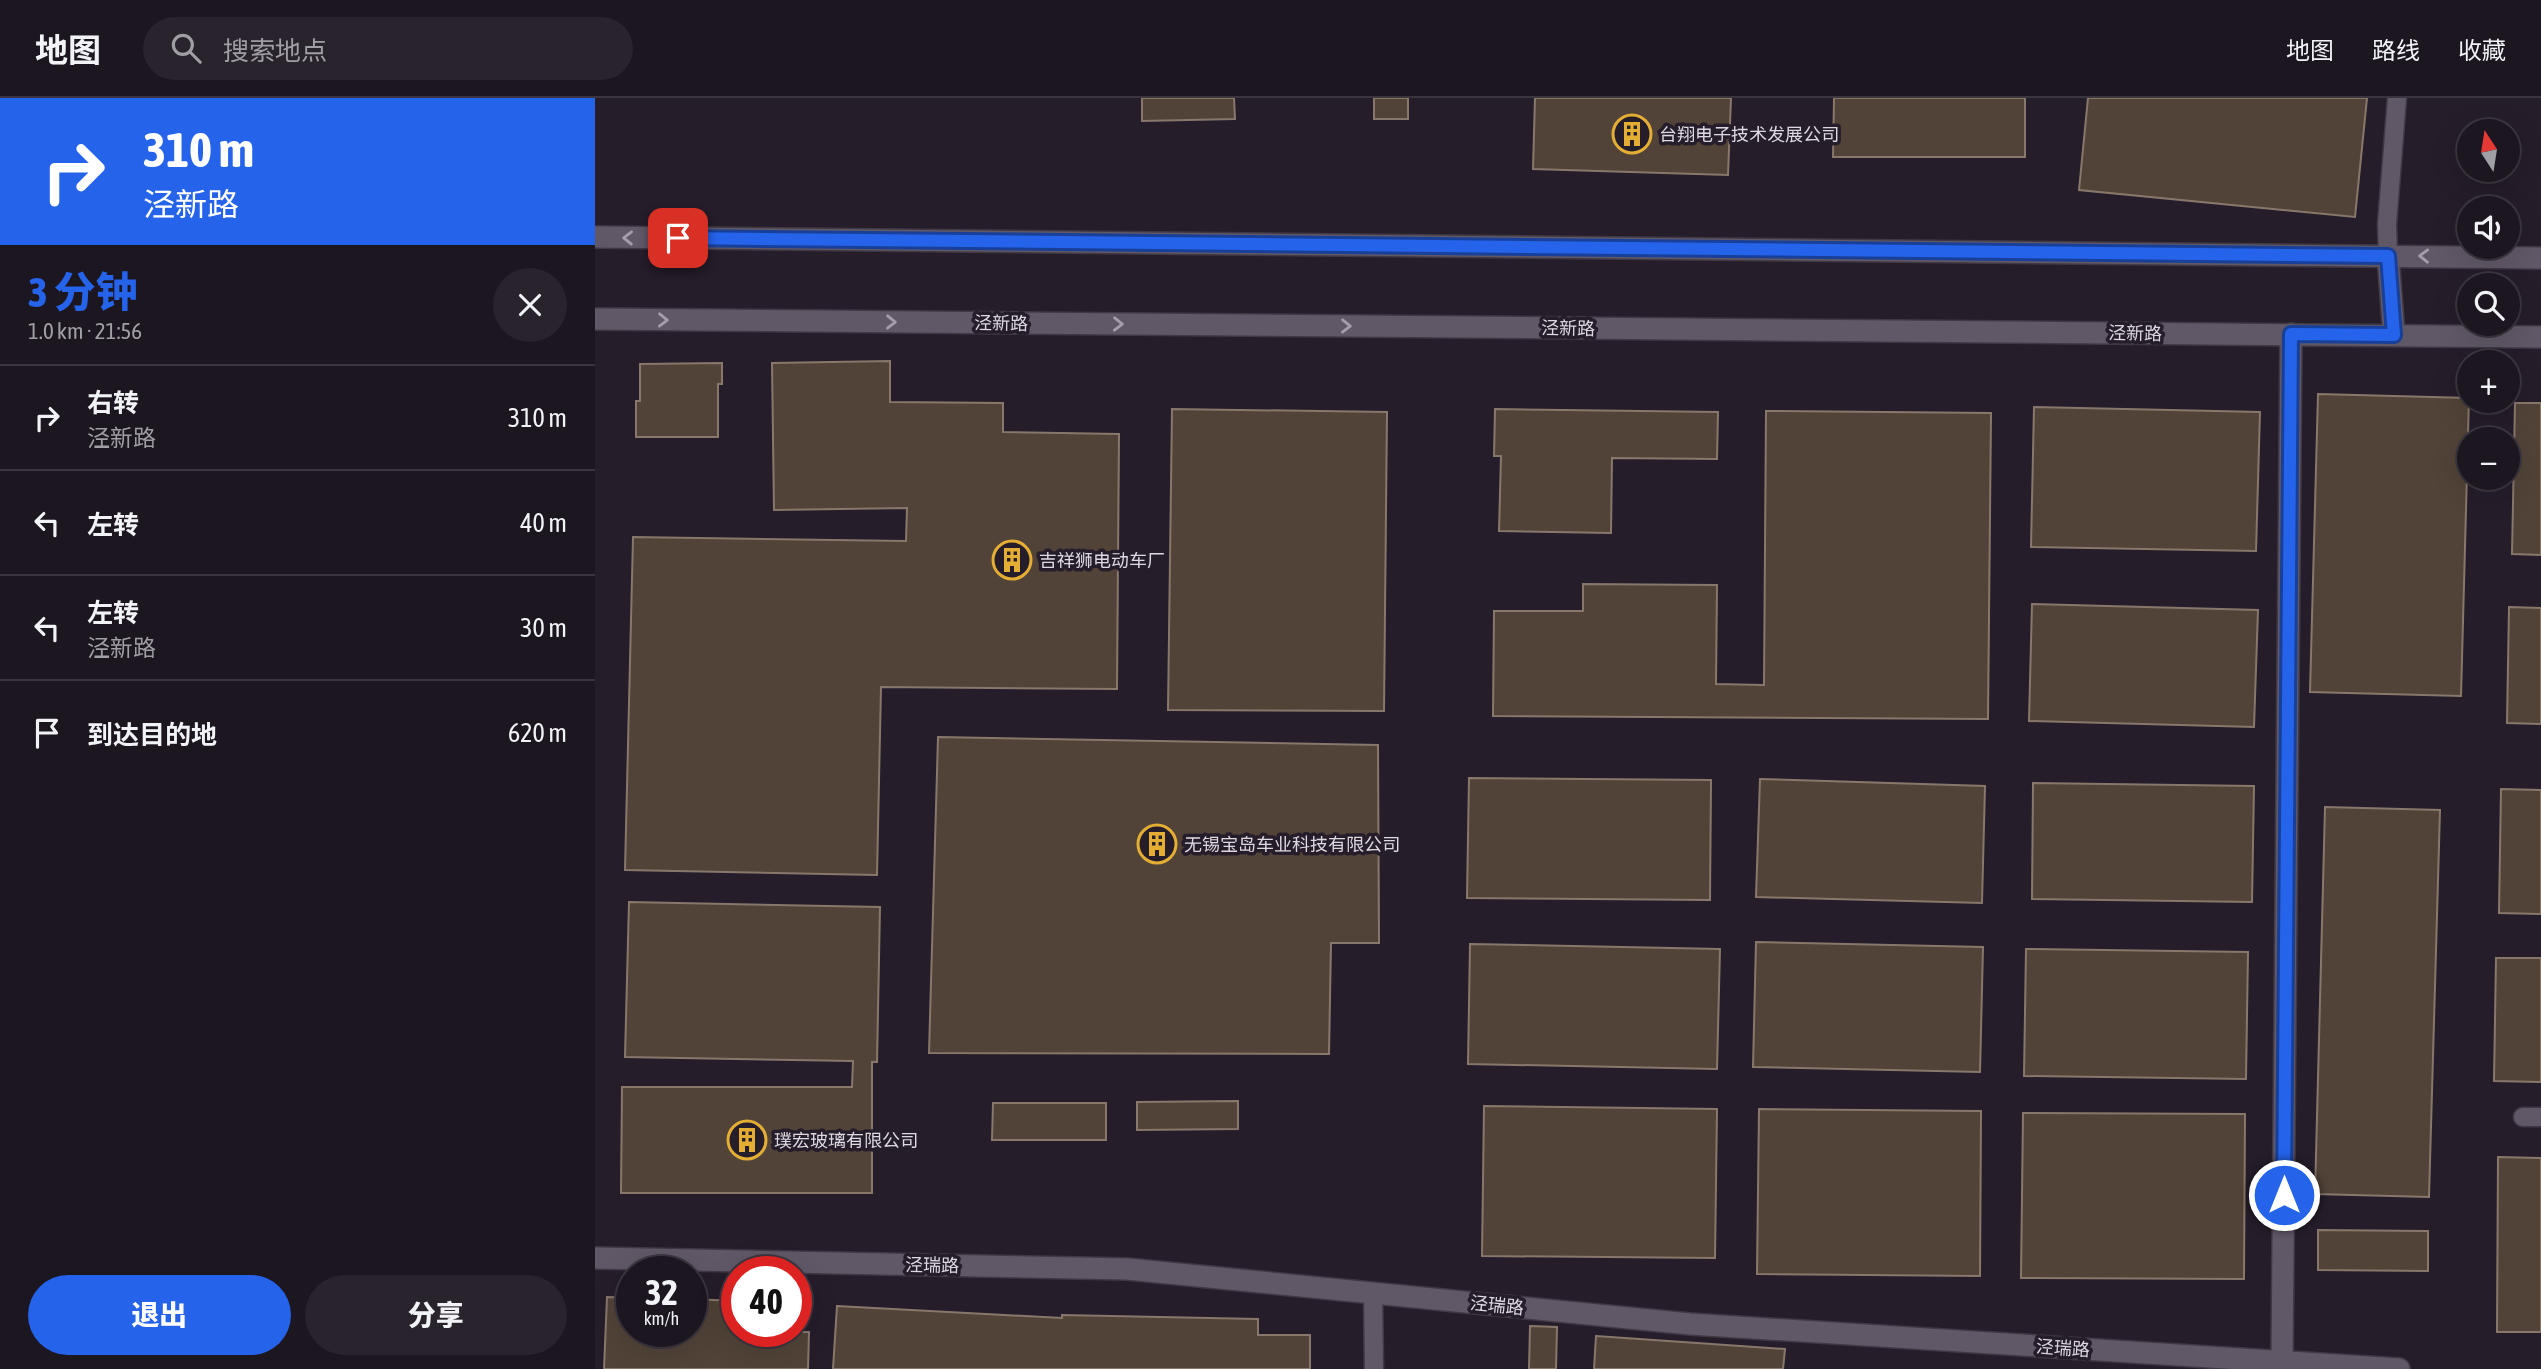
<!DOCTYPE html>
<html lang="zh">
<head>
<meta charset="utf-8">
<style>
  :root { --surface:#1c1620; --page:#29232d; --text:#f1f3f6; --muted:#a09fa5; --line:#3a353e; --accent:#2563eb }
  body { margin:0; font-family:"Asap Condensed","Noto Sans SC",sans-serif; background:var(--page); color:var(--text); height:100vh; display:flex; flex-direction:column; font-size:26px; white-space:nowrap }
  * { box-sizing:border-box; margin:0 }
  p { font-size:23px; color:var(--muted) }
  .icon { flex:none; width:38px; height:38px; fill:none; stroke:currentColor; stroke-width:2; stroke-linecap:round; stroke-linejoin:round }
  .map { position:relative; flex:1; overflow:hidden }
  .sheet { display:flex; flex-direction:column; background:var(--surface); width:595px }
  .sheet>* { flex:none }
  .hud { background:#2563eb; color:#fff; overflow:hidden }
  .needle { width:46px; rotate:348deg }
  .buttons { position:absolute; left:1862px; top:21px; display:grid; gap:14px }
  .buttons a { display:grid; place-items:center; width:63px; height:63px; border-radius:50%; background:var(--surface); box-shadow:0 7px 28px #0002,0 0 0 2px var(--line); font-size:35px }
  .speed { position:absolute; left:21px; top:1158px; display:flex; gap:14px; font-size:35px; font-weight:700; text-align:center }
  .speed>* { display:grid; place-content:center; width:91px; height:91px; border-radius:50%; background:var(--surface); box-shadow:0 7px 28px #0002,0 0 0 2px var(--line); line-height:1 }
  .speed small { font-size:18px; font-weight:400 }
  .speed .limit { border:10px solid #d22; background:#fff; color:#111 }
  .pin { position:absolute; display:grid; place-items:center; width:60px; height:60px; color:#fff; margin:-30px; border-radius:14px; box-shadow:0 4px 10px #0006 }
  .me { position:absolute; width:77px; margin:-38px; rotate:0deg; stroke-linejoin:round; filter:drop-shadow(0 0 5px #0008) }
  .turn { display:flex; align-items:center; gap:24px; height:147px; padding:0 28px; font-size:32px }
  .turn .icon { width:91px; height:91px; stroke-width:2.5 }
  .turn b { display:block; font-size:49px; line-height:60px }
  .round { display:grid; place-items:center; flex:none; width:74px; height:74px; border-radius:37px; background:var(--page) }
  .overview { display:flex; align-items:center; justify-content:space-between; height:119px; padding:0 28px }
  h1 { font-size:42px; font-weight:800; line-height:52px; color:var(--accent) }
  .button { display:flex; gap:14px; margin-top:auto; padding:14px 28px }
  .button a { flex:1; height:80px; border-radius:42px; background:var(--accent); color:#fff; font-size:28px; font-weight:800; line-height:80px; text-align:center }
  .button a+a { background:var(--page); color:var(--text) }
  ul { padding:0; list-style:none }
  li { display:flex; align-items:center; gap:21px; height:105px; padding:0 28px; border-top:2px solid var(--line) }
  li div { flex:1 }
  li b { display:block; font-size:26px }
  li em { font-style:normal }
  header { display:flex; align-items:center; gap:42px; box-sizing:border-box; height:98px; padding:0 35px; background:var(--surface); border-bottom:2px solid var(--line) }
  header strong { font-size:33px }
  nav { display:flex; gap:38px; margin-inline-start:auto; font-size:24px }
  .search { width:490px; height:63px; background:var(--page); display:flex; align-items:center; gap:18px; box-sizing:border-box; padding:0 24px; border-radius:38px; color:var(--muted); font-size:26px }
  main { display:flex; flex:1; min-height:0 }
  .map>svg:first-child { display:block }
  .building { fill:#514338; stroke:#88786c; stroke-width:2 }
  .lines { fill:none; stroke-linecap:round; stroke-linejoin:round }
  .street-casing { stroke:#403944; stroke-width:21 }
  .secondary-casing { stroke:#403944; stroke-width:24 }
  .street { stroke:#615867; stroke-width:18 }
  .secondary { stroke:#615867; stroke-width:21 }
  .oneway { stroke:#a59eaa }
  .route-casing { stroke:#184099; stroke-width:18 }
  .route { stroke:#2563eb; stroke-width:12 }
  .labels { text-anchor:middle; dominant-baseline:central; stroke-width:7; stroke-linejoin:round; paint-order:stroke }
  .poi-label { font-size:18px; fill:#ddd8e1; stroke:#251d2a; text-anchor:start }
  .street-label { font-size:18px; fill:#ddd8e1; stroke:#251d2a }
</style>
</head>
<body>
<header>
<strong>地图</strong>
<div class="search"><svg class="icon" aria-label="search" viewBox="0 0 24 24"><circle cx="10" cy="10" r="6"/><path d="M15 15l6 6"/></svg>搜索地点</div>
<nav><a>地图</a><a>路线</a><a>收藏</a></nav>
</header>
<main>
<section class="sheet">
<div class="hud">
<div class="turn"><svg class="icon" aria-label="right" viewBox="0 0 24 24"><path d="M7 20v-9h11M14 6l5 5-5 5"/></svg><div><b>310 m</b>泾新路</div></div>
</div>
<div class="overview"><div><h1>3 分钟</h1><p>1.0 km · 21:56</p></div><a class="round"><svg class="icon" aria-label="close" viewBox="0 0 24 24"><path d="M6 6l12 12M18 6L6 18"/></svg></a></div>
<ul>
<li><svg class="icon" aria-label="right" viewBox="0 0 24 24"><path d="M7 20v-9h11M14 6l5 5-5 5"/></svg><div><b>右转</b><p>泾新路</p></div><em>310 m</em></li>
<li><svg class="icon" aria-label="left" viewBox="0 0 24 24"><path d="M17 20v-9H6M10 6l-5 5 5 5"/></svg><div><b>左转</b></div><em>40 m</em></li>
<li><svg class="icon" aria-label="left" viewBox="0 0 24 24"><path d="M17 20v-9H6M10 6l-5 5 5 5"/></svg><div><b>左转</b><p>泾新路</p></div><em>30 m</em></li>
<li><svg class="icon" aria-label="arrive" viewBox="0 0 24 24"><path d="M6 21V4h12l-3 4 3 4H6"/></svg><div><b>到达目的地</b></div><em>620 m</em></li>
</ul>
<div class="button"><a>退出</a><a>分享</a></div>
</section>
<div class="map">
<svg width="1946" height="1271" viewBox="0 0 1946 1271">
  <rect width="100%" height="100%" fill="#251d2a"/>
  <g class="building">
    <path d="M 547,0 L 639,0 L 640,21 L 547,23 Z"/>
    <rect x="779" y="0" width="34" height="21"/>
    <path d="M 940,0 L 1136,0 L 1133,77 L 938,71 Z"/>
    <path d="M 1239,0 L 1430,0 L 1430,59 L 1238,59 Z"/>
    <path d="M 1493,0 L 1772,0 L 1760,119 L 1484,92 Z"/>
    <path d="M 295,263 L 295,304 L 408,305 L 408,334 L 524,336 L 522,591 L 286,589 L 282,777 L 30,772 L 38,439 L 311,443 L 312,410 L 179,412 L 177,265 Z"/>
    <path d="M 127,265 L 127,286 L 123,286 L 123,339 L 41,339 L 41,303 L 45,303 L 45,266 Z"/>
    <path d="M 1723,296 L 1874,300 L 1866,598 L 1715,594 Z"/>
    <path d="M 1920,305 L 1946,305 L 1946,457 L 1917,456 Z"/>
    <path d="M 1439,309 L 1665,314 L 1661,453 L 1436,449 Z"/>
    <path d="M 577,311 L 792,314 L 789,613 L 573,612 Z"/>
    <path d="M 900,311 L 1123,314 L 1122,361 L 1017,360 L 1016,435 L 904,433 L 906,358 L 899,358 Z"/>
    <path d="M 1171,313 L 1396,315 L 1393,621 L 898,618 L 899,513 L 988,513 L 988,486 L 1122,487 L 1121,586 L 1169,587 Z"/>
    <path d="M 1437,506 L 1663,512 L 1659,629 L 1434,623 Z"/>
    <path d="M 1914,509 L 1946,510 L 1946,626 L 1912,625 Z"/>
    <path d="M 343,639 L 783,647 L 784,845 L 736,845 L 734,956 L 334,955 Z"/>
    <path d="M 874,680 L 1116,682 L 1115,802 L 872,800 Z"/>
    <path d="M 1165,681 L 1390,688 L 1387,805 L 1161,799 Z"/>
    <path d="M 1438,685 L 1659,688 L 1657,804 L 1437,801 Z"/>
    <path d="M 1906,691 L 1946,692 L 1946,816 L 1904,815 Z"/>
    <path d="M 1730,709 L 1845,712 L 1834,1099 L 1720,1096 Z"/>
    <path d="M 34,804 L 285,809 L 282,964 L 277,964 L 277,1095 L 26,1095 L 27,989 L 257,989 L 258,963 L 30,959 Z"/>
    <path d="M 1161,844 L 1388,849 L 1385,974 L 1158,969 Z"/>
    <path d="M 875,846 L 1125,851 L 1122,971 L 873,966 Z"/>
    <path d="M 1431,851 L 1653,854 L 1651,981 L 1429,978 Z"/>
    <path d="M 1901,860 L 1946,860 L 1946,984 L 1899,983 Z"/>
    <path d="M 643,1003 L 643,1031 L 542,1032 L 542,1004 Z"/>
    <path d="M 398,1005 L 511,1005 L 511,1042 L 397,1042 Z"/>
    <path d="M 889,1008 L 1122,1011 L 1120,1160 L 887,1158 Z"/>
    <path d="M 1164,1011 L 1386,1013 L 1385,1178 L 1162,1176 Z"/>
    <path d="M 1428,1015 L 1650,1016 L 1649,1181 L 1426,1180 Z"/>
    <path d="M 1903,1059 L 1946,1060 L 1946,1234 L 1902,1234 Z"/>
    <path d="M 1723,1132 L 1833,1133 L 1833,1173 L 1723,1172 Z"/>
    <path d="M 12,1199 L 37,1200 L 37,1234 L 96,1234 L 96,1201 L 142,1203 L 142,1234 L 214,1234 L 213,1271 L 9,1271 Z"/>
    <path d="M 242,1208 L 467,1220 L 467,1217 L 663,1221 L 663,1237 L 715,1237 L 715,1271 L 238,1271 Z"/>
    <path d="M 935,1228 L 962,1229 L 961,1271 L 934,1271 Z"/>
    <path d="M 1001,1238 L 1190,1251 L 1188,1271 L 999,1271 Z"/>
  </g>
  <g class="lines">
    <defs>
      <g id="street">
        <path d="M 1793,158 L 1792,126 L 1802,0"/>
        <path d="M 1928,1019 L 1946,1019"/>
        <path d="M 778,1195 L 779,1271"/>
      </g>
      <g id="secondary">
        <path d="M 0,139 L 1946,160"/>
        <path d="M 1793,158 L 1799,237"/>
        <path d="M 0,221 L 1946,239"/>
        <path d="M 0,1160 L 532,1171 L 1095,1226 L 1804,1271"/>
        <path d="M 1687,1264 L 1696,236"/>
      </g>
    </defs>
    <use href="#street" class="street-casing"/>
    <use href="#secondary" class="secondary-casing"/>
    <use href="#street" class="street"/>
    <use href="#secondary" class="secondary"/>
  </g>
  <defs><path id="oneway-chevron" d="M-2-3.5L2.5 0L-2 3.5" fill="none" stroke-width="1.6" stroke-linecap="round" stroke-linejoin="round" transform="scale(1.75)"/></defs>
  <g class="oneway">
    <use href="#oneway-chevron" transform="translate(33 140) rotate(-179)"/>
    <use href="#oneway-chevron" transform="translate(1829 158) rotate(-179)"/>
    <use href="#oneway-chevron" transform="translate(68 222) rotate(1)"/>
    <use href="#oneway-chevron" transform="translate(296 224) rotate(1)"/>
    <use href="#oneway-chevron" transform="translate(523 226) rotate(1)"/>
    <use href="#oneway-chevron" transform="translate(751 228) rotate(1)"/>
  </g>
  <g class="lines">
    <defs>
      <path id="route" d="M 83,140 L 1793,158 L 1799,237 L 1696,236 L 1689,1097"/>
    </defs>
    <use href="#route" class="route-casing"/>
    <use href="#route" class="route"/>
  </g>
  <defs>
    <symbol id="building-ring" viewBox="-11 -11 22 22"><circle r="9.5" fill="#251d2a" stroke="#e4ae35" stroke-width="1.5"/><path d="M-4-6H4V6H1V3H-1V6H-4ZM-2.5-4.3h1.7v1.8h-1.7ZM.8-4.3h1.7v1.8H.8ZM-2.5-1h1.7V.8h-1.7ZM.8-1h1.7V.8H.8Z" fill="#e4ae35"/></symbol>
  </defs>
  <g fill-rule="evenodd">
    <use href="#building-ring" x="1015" y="14" width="44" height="44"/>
    <use href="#building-ring" x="395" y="440" width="44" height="44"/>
    <use href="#building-ring" x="540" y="724" width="44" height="44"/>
    <use href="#building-ring" x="130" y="1020" width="44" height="44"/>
  </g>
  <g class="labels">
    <g class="poi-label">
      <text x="1064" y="36">台翔电子技术发展公司</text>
      <text x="444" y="462">吉祥狮电动车厂</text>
      <text x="589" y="746">无锡宝岛车业科技有限公司</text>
      <text x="179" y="1042">璞宏玻璃有限公司</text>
    </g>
    <g class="street-label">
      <text transform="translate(406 225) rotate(1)">泾新路</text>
      <text transform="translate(973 230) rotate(1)">泾新路</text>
      <text transform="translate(1540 235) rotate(1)">泾新路</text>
      <text transform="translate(337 1167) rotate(1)">泾瑞路</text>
      <text transform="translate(902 1207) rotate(6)">泾瑞路</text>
      <text transform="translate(1468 1250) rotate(4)">泾瑞路</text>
    </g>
  </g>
</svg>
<div class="buttons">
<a><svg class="needle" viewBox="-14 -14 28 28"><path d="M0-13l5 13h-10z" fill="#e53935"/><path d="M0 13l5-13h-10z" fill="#a09fa5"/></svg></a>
<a><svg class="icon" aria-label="sound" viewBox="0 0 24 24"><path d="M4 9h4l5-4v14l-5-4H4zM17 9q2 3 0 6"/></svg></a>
<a><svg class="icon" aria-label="search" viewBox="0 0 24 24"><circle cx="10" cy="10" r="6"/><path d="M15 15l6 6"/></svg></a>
<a>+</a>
<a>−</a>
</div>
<div class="speed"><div>32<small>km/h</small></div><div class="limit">40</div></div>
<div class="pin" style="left:83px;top:140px;background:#d93025"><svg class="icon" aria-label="arrive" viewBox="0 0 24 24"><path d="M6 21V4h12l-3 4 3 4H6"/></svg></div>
<svg class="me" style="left:1689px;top:1097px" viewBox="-20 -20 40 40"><circle r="17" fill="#2563eb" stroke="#fff" stroke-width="3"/><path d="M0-11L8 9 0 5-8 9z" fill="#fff"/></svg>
</div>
</main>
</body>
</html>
